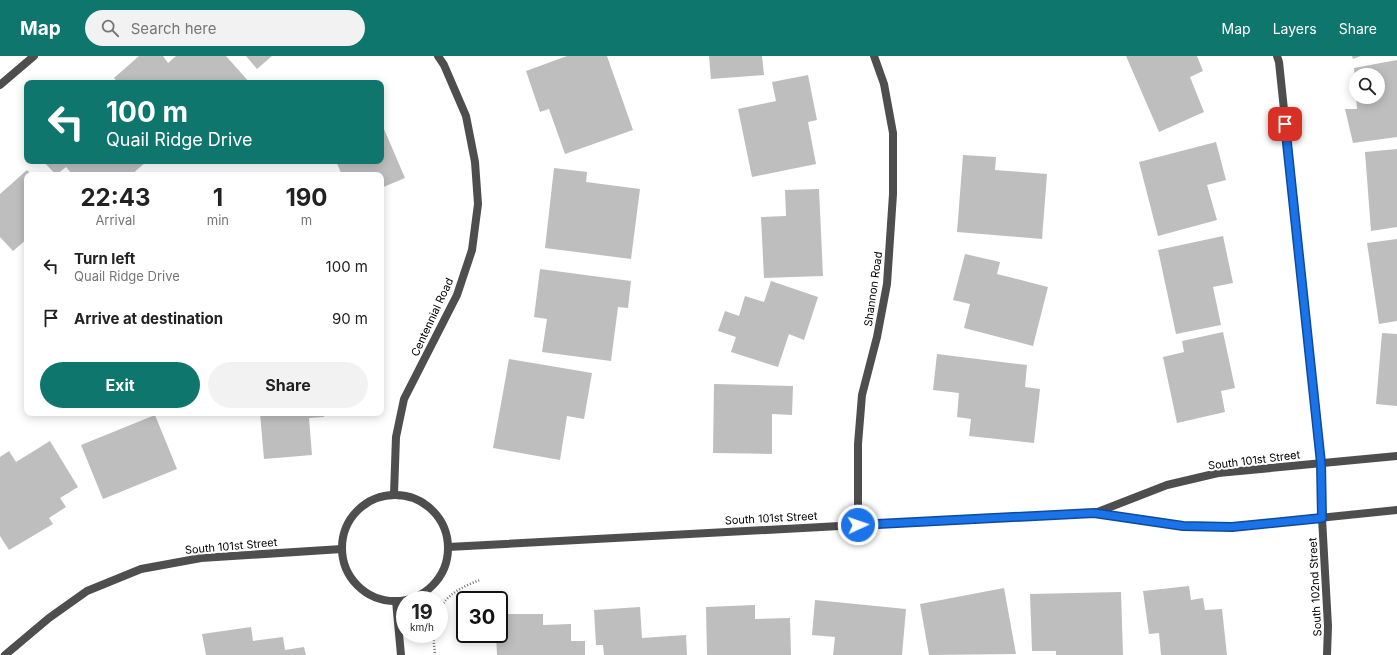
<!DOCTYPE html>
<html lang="en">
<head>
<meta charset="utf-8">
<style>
  :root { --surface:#fff; --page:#f2f2f2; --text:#222; --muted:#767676; --accent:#0f766e }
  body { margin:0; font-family:Inter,sans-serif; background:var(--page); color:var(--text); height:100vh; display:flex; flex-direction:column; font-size:15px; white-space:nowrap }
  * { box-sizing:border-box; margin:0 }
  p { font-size:13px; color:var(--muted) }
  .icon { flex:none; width:22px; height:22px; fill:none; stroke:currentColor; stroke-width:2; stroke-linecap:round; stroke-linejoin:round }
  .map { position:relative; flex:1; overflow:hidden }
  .panel { position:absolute; left:24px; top:116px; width:360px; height:244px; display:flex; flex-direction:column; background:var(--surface); border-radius:8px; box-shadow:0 2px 10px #0003 }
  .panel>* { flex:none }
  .guide { position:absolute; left:24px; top:24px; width:360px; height:84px; border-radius:8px; box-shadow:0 2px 10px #0003; background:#0f766e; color:#fff; overflow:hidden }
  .buttons { position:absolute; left:1349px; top:12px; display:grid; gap:8px }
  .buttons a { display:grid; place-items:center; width:36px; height:36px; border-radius:50%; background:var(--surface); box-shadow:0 2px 10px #0003; font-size:20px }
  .speed { position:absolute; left:396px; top:535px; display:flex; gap:8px; font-size:20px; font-weight:700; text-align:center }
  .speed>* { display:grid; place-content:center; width:52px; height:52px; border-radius:50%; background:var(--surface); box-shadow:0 2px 10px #0003; line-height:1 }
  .speed small { font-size:10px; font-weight:400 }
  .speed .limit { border:2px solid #111; border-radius:6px; background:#fff; color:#111 }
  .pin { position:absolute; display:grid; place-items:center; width:34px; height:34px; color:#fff; margin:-17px; border-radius:8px; box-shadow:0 2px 6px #0006 }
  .me { position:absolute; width:44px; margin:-22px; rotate:87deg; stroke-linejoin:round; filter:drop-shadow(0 0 3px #0008) }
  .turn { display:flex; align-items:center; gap:14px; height:84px; padding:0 16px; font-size:18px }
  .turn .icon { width:52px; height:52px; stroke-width:2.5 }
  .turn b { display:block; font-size:28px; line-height:34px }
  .eta { display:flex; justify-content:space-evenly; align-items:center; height:68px; text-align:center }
  .eta b { font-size:24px; font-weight:700; line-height:28px }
  .cta { display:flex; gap:8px; margin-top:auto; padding:8px 16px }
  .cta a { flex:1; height:46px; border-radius:24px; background:var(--accent); color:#fff; font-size:16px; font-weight:700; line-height:46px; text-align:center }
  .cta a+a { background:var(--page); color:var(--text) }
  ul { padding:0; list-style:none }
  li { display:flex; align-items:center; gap:12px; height:52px; padding:0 16px }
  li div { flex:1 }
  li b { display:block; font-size:15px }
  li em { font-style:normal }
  header { display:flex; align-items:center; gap:24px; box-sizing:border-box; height:56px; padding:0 20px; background:var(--accent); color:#fff }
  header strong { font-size:19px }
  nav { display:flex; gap:22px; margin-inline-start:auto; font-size:14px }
  .search { width:280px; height:36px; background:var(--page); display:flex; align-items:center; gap:10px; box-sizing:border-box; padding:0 14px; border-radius:22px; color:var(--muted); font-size:15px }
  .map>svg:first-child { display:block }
  .building { fill:#bebebe }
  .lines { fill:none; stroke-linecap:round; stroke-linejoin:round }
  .path { stroke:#707070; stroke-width:2.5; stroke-dasharray:1 2; stroke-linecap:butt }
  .minor { stroke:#4e4e4e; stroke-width:8 }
  .route-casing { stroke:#114b97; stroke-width:10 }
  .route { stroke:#1a73e8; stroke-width:7 }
  .labels { text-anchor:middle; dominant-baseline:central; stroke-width:4; stroke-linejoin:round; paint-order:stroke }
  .street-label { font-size:11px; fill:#000; stroke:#fff }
</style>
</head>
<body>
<header>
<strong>Map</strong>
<div class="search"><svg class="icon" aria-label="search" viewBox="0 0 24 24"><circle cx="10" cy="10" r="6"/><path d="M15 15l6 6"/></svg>Search here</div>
<nav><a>Map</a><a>Layers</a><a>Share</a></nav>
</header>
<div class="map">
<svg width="1397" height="599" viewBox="0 0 1397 599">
  <rect width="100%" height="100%" fill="#fff"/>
  <g class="building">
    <path d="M 139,0 L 163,0 L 168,7 L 176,0 L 226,0 L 250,27 L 118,27 L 114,22 Z"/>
    <path d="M 246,0 L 272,0 L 257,13 Z"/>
    <path d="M 567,0 L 607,0 L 633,74 L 565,98 L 549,53 L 540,56 L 526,15 Z"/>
    <path d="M 709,0 L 762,0 L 764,19 L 711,23 Z"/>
    <path d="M 1126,0 L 1197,0 L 1203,15 L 1190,21 L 1204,56 L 1159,76 Z"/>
    <path d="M 1352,0 L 1361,0 L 1353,3 Z"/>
    <path d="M 1397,4 L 1397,81 L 1353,87 L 1345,53 L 1357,53 L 1356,41 L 1378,41 L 1378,19 L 1356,19 L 1356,25 L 1355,25 L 1354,12 Z"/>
    <path d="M 808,19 L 817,64 L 808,66 L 816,108 L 752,121 L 738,53 L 776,45 L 772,26 Z"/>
    <path d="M 381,66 L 405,122 L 381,132 L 381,119 L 342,119 L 336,105 L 381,105 Z"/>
    <path d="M 1216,86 L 1226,124 L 1207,129 L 1217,164 L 1158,180 L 1139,106 Z"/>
    <path d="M 1397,93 L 1397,171 L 1371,175 L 1365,96 Z"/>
    <path d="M 963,99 L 996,101 L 995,114 L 1047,118 L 1042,183 L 957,176 Z"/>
    <path d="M 43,105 L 147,105 L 131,119 L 73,119 L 66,111 L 56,119 Z"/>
    <path d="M 554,112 L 587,116 L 586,126 L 640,133 L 631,203 L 545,192 Z"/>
    <path d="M 27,114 L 32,119 L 27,119 L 27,183 L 13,195 L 0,181 L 0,138 Z"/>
    <path d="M 819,133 L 823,220 L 764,222 L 761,161 L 786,160 L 785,134 Z"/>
    <path d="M 1223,180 L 1233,227 L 1213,231 L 1221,269 L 1176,278 L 1158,194 Z"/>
    <path d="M 1397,183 L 1397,265 L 1379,268 L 1367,187 Z"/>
    <path d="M 965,198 L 1000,206 L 997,218 L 1048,231 L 1033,290 L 964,272 L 970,248 L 953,244 Z"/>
    <path d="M 540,213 L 631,225 L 628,252 L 618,251 L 611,305 L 542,296 L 547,263 L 534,261 Z"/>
    <path d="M 771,225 L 818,241 L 804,284 L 789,278 L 778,311 L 731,296 L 736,281 L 718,275 L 725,255 L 739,260 L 745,240 L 764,246 Z"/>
    <path d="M 1223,276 L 1235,332 L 1221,335 L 1225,356 L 1177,367 L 1163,301 L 1184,296 L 1182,285 Z"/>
    <path d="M 1382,277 L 1397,278 L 1397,350 L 1376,348 Z"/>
    <path d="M 937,298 L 1027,309 L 1025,331 L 1040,333 L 1034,387 L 969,380 L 971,363 L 957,361 L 959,337 L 933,334 Z"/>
    <path d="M 509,303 L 592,317 L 584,363 L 567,360 L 560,404 L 493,392 Z"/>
    <path d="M 714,328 L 793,330 L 792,359 L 772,358 L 772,398 L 713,397 Z"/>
    <path d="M 260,357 L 324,357 L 324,361 L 309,362 L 312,399 L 264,403 Z"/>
    <path d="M 155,359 L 177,413 L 103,443 L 81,389 Z"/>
    <path d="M 50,385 L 78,431 L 60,442 L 66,451 L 49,462 L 53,468 L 9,494 L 0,480 L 0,401 L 9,395 L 16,406 Z"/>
    <path d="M 1189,530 L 1191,544 L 1203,542 L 1205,554 L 1222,553 L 1227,599 L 1161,599 L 1159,577 L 1149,578 L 1143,535 Z"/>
    <path d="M 1004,532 L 1016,598 L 929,599 L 920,548 Z"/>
    <path d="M 1121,536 L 1123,599 L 1056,599 L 1056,595 L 1032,595 L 1030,538 Z"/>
    <path d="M 815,544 L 906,553 L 902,599 L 833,599 L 835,581 L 812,579 Z"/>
    <path d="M 755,549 L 755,563 L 790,562 L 791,599 L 707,599 L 706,551 Z"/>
    <path d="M 640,551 L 642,582 L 686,579 L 687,599 L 604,599 L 603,589 L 596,589 L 594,554 Z"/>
    <path d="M 499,558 L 543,558 L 543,569 L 571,568 L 571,585 L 585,585 L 585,599 L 497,599 L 496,578 L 499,578 Z"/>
    <path d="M 251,571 L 253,585 L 283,581 L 285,594 L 304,591 L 306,599 L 206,599 L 202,578 Z"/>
  </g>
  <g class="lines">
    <g class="path">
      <path d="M 439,555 C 446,538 464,530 480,524"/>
      <path d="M 433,578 L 435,599"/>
    </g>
    <g class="minor">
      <path d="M 1277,0 L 1279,6 L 1321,407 L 1322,462 L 1328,570 L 1327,599"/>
      <path d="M 0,29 L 34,0"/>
      <path d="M 1397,400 L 1218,417 L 1167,429 L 1095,457 L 1183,470 L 1232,471 L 1397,454"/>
      <path d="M 394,438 L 396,381 L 404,343 L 457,239 L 472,194 L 478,148 L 475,106 L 466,60 L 444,9 L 438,0"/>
      <circle cx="395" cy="492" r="53"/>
      <path d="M 858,469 L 858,388 L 862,339 L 877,281 L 887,228 L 893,138 L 893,77 L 884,28 L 874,0"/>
      <path d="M 448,491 L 858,469 L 1095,457"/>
      <path d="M 396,545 L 401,599"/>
      <path d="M 5,599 L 49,562 L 87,535 L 141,513 L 201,502 L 342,493"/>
    </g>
  </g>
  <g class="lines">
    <defs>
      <path id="route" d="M 858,469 L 1094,457 L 1183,470 L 1232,471 L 1322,462 L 1321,407 L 1285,68"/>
    </defs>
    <use href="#route" class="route-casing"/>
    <use href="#route" class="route"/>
  </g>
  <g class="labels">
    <g class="street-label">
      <text transform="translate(873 233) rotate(-82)">Shannon Road</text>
      <text transform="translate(432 261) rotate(-65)">Centennial Road</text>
      <text transform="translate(1254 404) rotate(-7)">South 101st Street</text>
      <text transform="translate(771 462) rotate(-3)">South 101st Street</text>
      <text transform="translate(231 490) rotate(-5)">South 101st Street</text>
      <text transform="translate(1315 531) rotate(-93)">South 102nd Street</text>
    </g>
  </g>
</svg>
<div class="buttons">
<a><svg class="icon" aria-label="search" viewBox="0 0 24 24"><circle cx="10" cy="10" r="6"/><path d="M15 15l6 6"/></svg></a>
</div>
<div class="speed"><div>19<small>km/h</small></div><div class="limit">30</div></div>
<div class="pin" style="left:1285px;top:68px;background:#d93025"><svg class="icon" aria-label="arrive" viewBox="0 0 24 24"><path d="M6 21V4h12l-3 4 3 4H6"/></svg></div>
<svg class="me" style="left:858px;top:469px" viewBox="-20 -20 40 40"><circle r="17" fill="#1a73e8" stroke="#fff" stroke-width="3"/><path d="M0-11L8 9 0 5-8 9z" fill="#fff"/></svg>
<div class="guide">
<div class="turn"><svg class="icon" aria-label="left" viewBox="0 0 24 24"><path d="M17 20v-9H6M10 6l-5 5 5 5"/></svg><div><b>100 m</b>Quail Ridge Drive</div></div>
</div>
<section class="panel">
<div class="eta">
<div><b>22:43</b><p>Arrival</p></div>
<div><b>1</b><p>min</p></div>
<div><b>190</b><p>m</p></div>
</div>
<ul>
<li><svg class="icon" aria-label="left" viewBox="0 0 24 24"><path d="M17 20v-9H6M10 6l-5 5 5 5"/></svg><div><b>Turn left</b><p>Quail Ridge Drive</p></div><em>100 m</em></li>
<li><svg class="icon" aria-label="arrive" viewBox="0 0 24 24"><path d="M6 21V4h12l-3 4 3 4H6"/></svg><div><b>Arrive at destination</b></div><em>90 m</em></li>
</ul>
<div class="cta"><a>Exit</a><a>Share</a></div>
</section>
</div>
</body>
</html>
